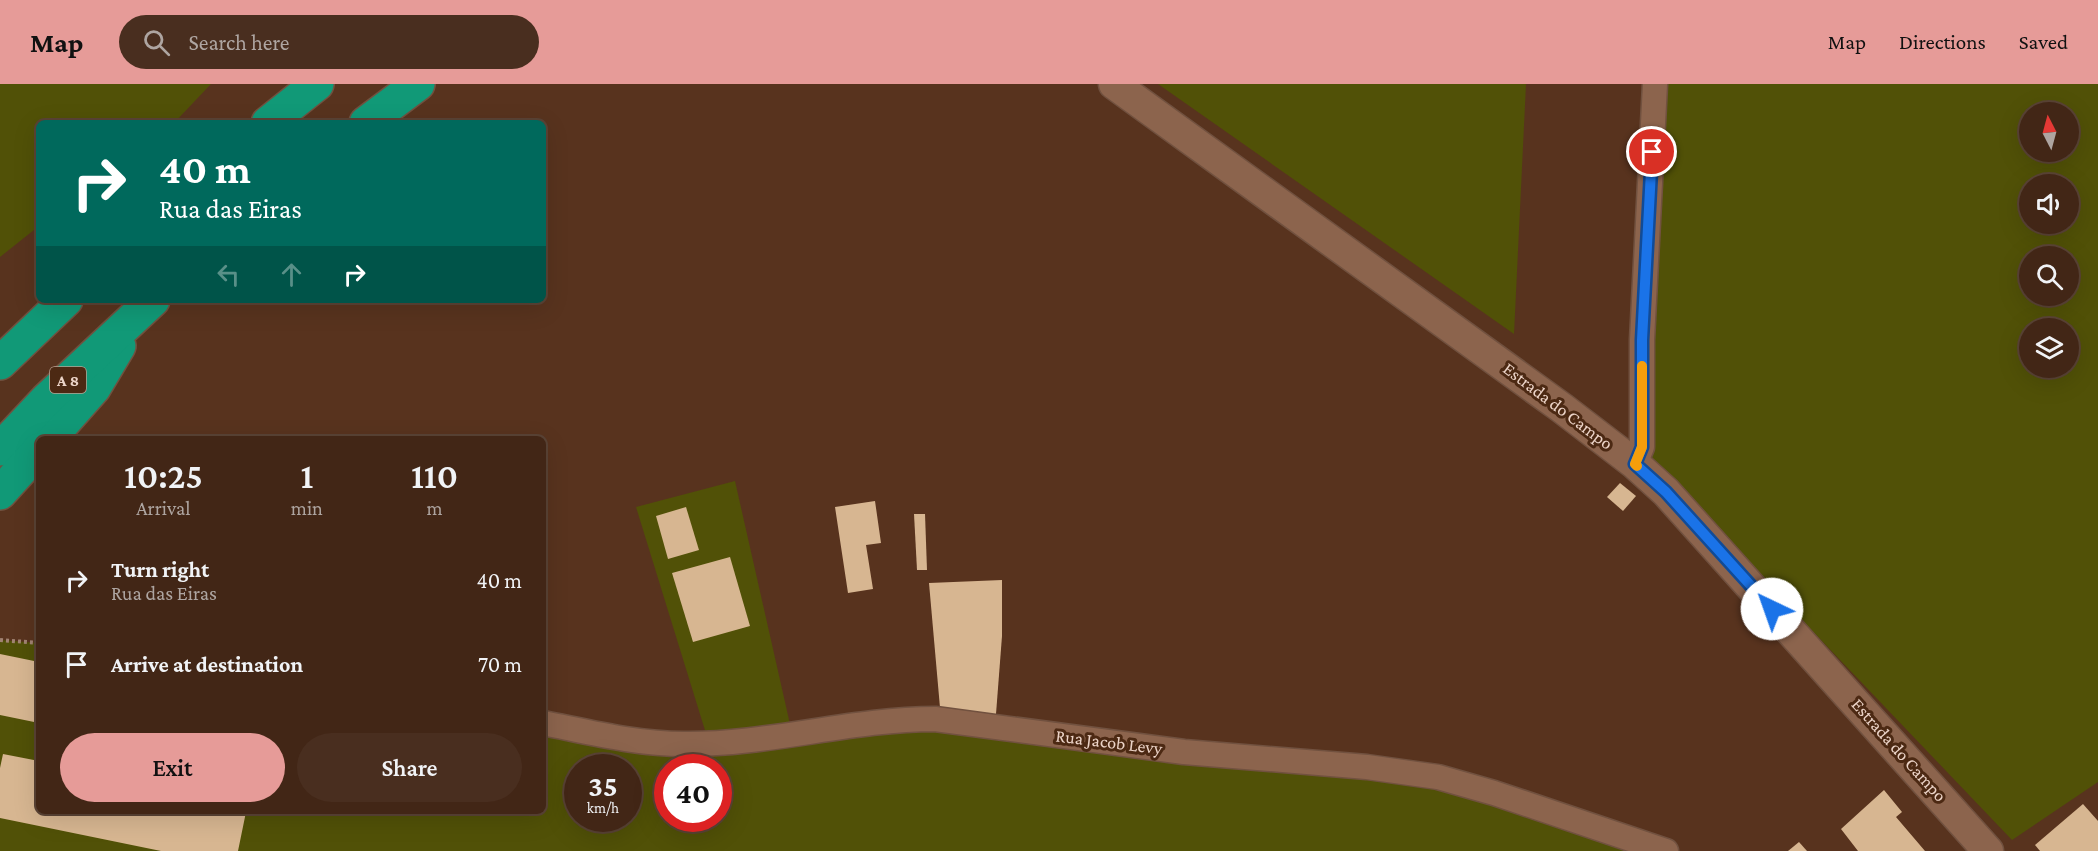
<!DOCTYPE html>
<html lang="en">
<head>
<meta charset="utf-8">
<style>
  :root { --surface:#422616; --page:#492e1f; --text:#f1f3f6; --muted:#aea5a1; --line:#5a4335; --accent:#e69b98 }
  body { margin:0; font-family:"Crimson Pro",serif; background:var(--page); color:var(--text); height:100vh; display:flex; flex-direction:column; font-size:22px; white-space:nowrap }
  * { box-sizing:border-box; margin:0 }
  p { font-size:20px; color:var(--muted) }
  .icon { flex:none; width:33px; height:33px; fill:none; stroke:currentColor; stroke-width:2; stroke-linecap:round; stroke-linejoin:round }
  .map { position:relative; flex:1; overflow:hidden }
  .sheet { position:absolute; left:36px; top:352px; width:510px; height:378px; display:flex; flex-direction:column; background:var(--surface); border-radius:9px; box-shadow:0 6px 24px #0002,0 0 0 2px var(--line) }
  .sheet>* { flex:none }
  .banner { position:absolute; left:36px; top:36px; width:510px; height:183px; border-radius:9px; box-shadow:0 6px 24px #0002,0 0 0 2px var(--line); background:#00695c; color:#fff; overflow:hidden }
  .needle { width:39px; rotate:354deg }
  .tools { position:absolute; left:2019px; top:18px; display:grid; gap:12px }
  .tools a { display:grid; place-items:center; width:60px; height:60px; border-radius:50%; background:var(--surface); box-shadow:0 6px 24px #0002,0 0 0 2px var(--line); font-size:30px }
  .speed { position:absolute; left:564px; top:670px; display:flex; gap:12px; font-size:30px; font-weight:700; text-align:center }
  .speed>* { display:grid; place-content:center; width:78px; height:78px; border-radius:50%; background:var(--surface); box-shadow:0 6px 24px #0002,0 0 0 2px var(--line); line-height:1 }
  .speed small { font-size:15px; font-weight:400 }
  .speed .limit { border:9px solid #d22; background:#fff; color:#111 }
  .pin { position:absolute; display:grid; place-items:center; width:51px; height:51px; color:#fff; margin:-26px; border:3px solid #fff; border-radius:50%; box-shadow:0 2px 6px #0007 }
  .me { position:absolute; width:66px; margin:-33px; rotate:318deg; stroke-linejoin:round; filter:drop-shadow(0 0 4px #0008) }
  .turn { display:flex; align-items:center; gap:21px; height:126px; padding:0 24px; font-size:27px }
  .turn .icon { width:78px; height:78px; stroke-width:2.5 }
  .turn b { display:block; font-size:42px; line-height:51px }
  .lanes { display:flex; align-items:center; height:57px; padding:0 24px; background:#0003; justify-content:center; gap:30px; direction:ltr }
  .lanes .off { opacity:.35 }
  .eta { display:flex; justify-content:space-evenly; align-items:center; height:102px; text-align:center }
  .eta b { font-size:36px; font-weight:600; line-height:42px }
  .button { display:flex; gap:12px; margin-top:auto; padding:12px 24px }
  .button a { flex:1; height:69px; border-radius:36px; background:var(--accent); color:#111; font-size:24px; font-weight:600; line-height:69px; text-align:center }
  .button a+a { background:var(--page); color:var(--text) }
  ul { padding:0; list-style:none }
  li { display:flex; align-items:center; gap:18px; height:84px; padding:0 24px }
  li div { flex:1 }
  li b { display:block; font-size:22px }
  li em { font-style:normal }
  header { display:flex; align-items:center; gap:36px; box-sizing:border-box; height:84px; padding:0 30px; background:var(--accent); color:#111 }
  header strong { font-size:28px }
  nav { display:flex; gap:33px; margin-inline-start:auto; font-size:21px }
  .search { width:420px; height:54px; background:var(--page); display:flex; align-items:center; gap:15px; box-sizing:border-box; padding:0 21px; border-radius:33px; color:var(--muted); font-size:22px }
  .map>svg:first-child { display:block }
  .green { fill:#515107; fill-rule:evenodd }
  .building { fill:#d7b691 }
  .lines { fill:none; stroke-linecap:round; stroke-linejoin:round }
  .minor-casing { stroke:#71513f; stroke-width:27 }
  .tertiary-casing { stroke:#71513f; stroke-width:33 }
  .motorway-casing { stroke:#71513f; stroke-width:36 }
  .path { stroke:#a18372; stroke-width:4; stroke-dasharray:3 3; stroke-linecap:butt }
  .minor { stroke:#8c644d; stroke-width:24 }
  .tertiary { stroke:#8c644d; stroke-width:30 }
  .motorway { stroke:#197; stroke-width:33 }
  .route-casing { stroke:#114b97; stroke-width:15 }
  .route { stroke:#1a73e8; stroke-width:10 }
  .slow { stroke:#f59e0b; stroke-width:10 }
  .labels { text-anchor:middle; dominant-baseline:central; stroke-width:6; stroke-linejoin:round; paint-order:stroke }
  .shield { fill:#4c2913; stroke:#bca192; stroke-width:1.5 }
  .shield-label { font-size:16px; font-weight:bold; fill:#ecd4c8 }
  .street-label { font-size:18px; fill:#ecd4c8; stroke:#4c2913 }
</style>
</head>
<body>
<header>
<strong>Map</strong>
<div class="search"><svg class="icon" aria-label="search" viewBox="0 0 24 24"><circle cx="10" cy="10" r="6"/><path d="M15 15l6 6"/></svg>Search here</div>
<nav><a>Map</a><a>Directions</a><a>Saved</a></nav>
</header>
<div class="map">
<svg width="2098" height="767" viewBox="0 0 2098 767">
  <rect width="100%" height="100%" fill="#58331e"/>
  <g class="green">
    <path d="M 0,0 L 211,0 L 174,39 L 39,39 L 39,142 L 0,173 Z"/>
    <path d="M 1158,0 L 1526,0 L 1514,250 Z"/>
    <path d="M 1655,0 L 2098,0 L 2098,698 L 2012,756 L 1652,379 L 1642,256 ZM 2030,28 L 2068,28 L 2068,68 L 2030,68 ZM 2030,100 L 2068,100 L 2068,140 L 2030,140 ZM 2030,172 L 2068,172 L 2068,212 L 2030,212 ZM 2030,244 L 2068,244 L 2068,284 L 2030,284 Z"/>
    <path d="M 735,397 L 792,649 L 708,656 L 636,423 Z"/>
    <path d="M 0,556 L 39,559 L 39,728 L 543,728 L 543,639 L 631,656 L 872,639 L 1367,683 L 1666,767 L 0,767 ZM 578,684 L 628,684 L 628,735 L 578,735 ZM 668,684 L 718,684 L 718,735 L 668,735 Z"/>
  </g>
  <g class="building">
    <path d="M 1620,399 L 1636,412 L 1623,427 L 1607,413 Z"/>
    <path d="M 875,417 L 881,459 L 866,461 L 873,505 L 848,509 L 835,423 Z"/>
    <path d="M 686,423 L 699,466 L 668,475 L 656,432 Z"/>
    <path d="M 914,430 L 925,430 L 927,486 L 917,486 Z"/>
    <path d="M 730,473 L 750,542 L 693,558 L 672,489 Z"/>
    <path d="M 1002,496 L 1002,552 L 995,643 L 941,635 L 929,499 Z"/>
    <path d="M 0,570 L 39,578 L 39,639 L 0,631 Z"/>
    <path d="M 3,670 L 39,677 L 39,728 L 246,728 L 238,767 L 161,767 L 0,734 L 0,684 Z"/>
    <path d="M 1884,706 L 1902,728 L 1896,733 L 1925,767 L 1858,767 L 1841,745 Z"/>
    <path d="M 2083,720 L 2098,737 L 2098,767 L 2040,767 L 2035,761 Z"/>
    <path d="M 1799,758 L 1807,767 L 1788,767 Z"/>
  </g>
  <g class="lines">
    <defs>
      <g id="minor">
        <path d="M 1635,380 L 1642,363 L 1642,256 L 1655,0"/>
        <path d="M 543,639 C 589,648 636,660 684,660 C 768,661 851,635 935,635 L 1184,668 L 1367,683 L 1438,693 L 1494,709 L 1666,767"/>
      </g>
      <path id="tertiary" d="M 1114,0 L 1562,324 L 1635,380 L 1666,408 L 1988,767"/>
      <g id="motorway">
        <path d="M 268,39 L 317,0"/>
        <path d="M 366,39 L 418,0"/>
        <path d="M 0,279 L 66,216"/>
        <path d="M 48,356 L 94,304 L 119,262"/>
        <path d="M 0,365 L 46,316 L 153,216"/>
        <path d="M 0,409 L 39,366"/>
      </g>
    </defs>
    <use href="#minor" class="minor-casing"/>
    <use href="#tertiary" class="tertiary-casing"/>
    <use href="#motorway" class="motorway-casing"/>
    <path class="path" d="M 0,556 L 39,559"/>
    <use href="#minor" class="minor"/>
    <use href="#tertiary" class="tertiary"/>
    <use href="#motorway" class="motorway"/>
  </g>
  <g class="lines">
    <defs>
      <path id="route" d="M 1652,68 L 1642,256 L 1642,363 L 1635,380 L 1666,408 L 1772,525"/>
    </defs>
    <use href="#route" class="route-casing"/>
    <use href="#route" class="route"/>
    <path class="slow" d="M 1637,382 L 1635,380 L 1642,363 L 1642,282"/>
  </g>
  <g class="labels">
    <rect class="shield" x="50" y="283" width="36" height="26" rx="4.5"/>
    <g class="shield-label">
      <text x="68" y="296">A 8</text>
    </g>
    <g class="street-label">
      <text transform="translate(1558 322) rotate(37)">Estrada do Campo</text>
      <text transform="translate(1109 658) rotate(7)">Rua Jacob Levy</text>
      <text transform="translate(1899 666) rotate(48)">Estrada do Campo</text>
    </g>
  </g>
</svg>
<div class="tools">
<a><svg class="needle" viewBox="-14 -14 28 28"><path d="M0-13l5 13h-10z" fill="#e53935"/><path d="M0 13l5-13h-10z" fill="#aea5a1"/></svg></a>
<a><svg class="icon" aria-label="sound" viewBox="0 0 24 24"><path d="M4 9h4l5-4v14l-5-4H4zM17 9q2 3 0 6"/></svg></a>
<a><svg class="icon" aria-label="search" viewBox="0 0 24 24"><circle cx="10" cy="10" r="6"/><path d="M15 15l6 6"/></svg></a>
<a><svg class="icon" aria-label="layers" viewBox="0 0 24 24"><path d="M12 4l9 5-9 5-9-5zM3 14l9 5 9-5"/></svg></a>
</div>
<div class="speed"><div>35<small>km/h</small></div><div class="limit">40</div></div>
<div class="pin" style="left:1652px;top:68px;background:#d93025"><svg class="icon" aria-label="arrive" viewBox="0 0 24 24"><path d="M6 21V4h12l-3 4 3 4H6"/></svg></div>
<svg class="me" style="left:1772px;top:525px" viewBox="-20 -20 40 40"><circle r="19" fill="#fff"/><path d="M0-13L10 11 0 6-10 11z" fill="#1a73e8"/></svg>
<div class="banner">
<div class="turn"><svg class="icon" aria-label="right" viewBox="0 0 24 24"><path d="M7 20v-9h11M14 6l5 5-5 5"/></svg><div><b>40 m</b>Rua das Eiras</div></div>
<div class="lanes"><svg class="icon off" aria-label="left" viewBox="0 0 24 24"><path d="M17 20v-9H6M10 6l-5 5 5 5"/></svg><svg class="icon off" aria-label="ahead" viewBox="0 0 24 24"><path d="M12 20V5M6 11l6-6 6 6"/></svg><svg class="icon" aria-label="right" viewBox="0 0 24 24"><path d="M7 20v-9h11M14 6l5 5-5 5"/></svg></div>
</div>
<section class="sheet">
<div class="eta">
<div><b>10:25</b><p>Arrival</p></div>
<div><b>1</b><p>min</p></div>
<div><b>110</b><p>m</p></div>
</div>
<ul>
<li><svg class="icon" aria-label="right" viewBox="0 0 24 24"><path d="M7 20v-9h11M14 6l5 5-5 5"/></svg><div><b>Turn right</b><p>Rua das Eiras</p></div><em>40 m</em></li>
<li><svg class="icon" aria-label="arrive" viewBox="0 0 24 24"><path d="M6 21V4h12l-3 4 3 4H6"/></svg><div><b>Arrive at destination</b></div><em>70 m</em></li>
</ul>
<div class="button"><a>Exit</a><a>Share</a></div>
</section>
</div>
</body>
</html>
